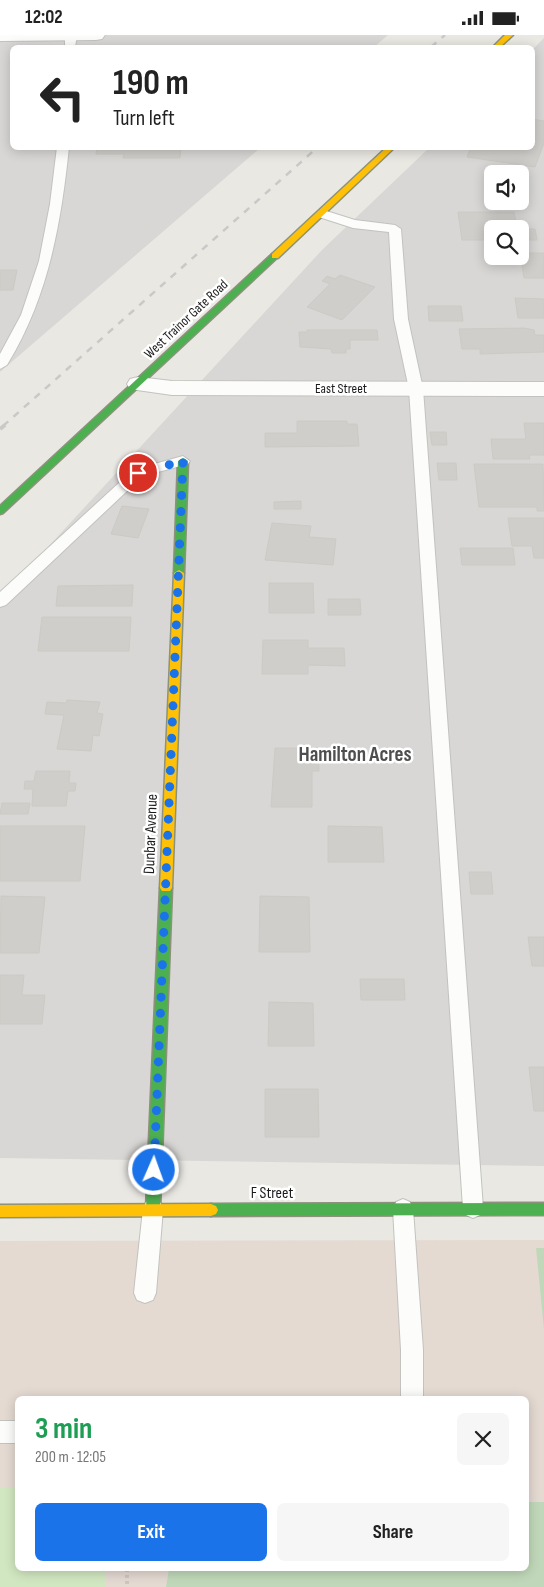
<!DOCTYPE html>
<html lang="en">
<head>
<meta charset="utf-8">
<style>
  :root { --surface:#fff; --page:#f6f6f6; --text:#222; --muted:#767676; --accent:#1a73e8 }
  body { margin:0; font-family:"Sofia Sans Condensed",sans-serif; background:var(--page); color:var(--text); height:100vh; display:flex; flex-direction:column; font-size:19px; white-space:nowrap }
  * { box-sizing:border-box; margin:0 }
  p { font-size:16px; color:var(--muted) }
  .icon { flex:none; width:28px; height:28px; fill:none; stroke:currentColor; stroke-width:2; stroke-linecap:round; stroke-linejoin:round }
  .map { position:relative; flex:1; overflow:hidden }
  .side { position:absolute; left:15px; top:1361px; width:514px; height:175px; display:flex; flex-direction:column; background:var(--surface); border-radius:8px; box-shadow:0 2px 12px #0003 }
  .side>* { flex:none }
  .guide { position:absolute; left:10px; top:10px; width:525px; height:105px; border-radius:8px; box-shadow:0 2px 12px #0003; background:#fff; color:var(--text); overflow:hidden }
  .fabs { position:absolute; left:484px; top:130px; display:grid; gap:10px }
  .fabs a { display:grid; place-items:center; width:45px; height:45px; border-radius:8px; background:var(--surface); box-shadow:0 2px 12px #0003; font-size:25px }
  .pin { position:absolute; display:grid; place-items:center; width:42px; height:42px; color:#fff; margin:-21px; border:2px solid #fff; border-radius:50%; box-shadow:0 1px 5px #0007 }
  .me { position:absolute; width:55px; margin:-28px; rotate:2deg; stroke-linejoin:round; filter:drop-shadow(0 0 4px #0008) }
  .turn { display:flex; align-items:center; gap:18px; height:105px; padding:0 20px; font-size:22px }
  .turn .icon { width:65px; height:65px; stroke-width:2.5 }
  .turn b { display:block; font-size:35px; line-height:42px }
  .round { display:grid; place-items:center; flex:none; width:52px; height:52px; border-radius:8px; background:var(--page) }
  .headline { display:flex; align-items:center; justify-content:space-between; height:85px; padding:0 20px }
  h1 { font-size:30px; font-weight:700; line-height:38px; color:#1e9e55 }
  .button { display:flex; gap:10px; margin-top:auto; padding:10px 20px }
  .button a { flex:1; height:58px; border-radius:8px; background:var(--accent); color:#fff; font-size:20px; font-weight:700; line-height:58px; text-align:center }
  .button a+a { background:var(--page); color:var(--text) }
  .status { display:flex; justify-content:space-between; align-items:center; height:35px; padding:0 25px; background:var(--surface); direction:ltr }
  .status svg { height:14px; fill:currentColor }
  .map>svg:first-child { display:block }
  .residential { fill:#d8d7d5; fill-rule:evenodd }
  .military { fill:#e4dad2; fill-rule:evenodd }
  .grass { fill:#d1e7c1 }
  .forest { fill:#c0d8b9 }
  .building { fill:#d0ceca; stroke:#cccac4 }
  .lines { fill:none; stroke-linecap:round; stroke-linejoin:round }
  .lane-casing { stroke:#c2c2bf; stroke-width:2 }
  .street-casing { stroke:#c2c2bf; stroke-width:2 }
  .fast-casing { stroke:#8d927c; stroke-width:3 }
  .slow-casing { stroke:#8d927c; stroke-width:3 }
  .path { stroke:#d1c5c1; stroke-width:4; stroke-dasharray:3 3; stroke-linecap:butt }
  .lane { fill:#fcfcfb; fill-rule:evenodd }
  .street { fill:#fcfcfb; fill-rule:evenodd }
  .fast { fill:#4caf50; fill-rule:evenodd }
  .slow { fill:#ffc107; fill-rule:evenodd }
  .rail-far1 { stroke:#c9c9c8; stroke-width:2.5; stroke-dasharray:7 7; stroke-linecap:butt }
  .rail { stroke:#c9c9c8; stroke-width:4; stroke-dasharray:9 9; stroke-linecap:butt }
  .route { stroke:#1a73e8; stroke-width:9; stroke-dasharray:0 16.2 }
  .labels { text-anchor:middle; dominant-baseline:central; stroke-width:5; stroke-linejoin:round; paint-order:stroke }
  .far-street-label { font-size:14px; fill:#1b1b1b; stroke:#fff }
  .street-label { font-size:16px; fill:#1b1b1b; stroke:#fff }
  .district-label { font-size:21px; font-weight:bold; fill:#4e4e4e; stroke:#fff }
</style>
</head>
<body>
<div class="status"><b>12:02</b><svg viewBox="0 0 49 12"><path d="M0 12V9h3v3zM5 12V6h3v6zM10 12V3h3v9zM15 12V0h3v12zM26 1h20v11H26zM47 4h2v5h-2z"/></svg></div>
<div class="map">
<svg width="544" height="1552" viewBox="0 0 544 1552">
  <rect width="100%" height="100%" fill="#e9e8e3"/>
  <g class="residential">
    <path d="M 0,0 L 388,0 L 374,12 L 12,12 L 12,112 L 260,113 L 0,337 Z"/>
    <path d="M 544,3 L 544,1131 L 0,1123 L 0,564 L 322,215 L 429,113 L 532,112 L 533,14 ZM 492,139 L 520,139 L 520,166 L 492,166 ZM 492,194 L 520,194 L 520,221 L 492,221 Z"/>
  </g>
  <path class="military" d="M 544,1205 L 544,1552 L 0,1552 L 0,1206 ZM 18,1364 L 526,1364 L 526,1534 L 18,1534 Z"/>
  <path class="grass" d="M 0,1452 L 17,1453 L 18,1534 L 106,1534 L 106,1552 L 0,1552 Z"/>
  <g class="forest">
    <path d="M 536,1213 L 544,1213 L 544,1294 Z"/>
    <path d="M 526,1467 L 544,1467 L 544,1552 L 166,1552 L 169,1534 L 526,1534 Z"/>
  </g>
  <g class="building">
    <path d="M 532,84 L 544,86 L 544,108 L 535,132 L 467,122 L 471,112 L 532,112 Z"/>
    <path d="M 97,112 L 181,112 L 180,123 L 123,123 L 124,119 L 96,119 Z"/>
    <path d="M 458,177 L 514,177 L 517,194 L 492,194 L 492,205 L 462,205 Z"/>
    <path d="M 520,194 L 535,194 L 537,205 L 520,205 Z"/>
    <path d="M 520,218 L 544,218 L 544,243 L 524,243 Z"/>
    <path d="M 0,235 L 17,235 L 13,255 L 0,255 Z"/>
    <path d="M 340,240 L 375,252 L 342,285 L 307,272 L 330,249 L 322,246 L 327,241 L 335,244 Z"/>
    <path d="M 515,263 L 544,264 L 544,283 L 518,283 Z"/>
    <path d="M 428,271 L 461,271 L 463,286 L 429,286 Z"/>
    <path d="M 524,293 L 534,295 L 535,300 L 544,300 L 544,317 L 480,319 L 480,314 L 462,314 L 459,294 Z"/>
    <path d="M 307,295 L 377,295 L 378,305 L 350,305 L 350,314 L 346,314 L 346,318 L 332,318 L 331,314 L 300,312 L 299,297 L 307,297 Z"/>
    <path d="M 297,386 L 347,386 L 347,389 L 357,389 L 359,411 L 265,412 L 265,398 L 297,398 Z"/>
    <path d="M 524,388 L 544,388 L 544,420 L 529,420 L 530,424 L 493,424 L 491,404 L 526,404 Z"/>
    <path d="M 430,397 L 446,397 L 447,410 L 432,410 Z"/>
    <path d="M 437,428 L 456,428 L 457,445 L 439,445 Z"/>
    <path d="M 474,429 L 543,429 L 544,476 L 537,476 L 537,472 L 479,472 Z"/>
    <path d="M 301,466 L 301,474 L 274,474 L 274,467 Z"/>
    <path d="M 122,471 L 149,474 L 138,503 L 111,499 Z"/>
    <path d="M 508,483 L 544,483 L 544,523 L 534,523 L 532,511 L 512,511 Z"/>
    <path d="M 272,488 L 311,491 L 309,502 L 336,504 L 333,530 L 265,525 Z"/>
    <path d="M 460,513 L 513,513 L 515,530 L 462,530 Z"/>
    <path d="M 269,548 L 313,548 L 314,578 L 269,578 Z"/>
    <path d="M 133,550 L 132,571 L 56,571 L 58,551 Z"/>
    <path d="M 328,564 L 360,564 L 361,580 L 328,580 Z"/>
    <path d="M 42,582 L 131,582 L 129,616 L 38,616 Z"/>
    <path d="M 263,605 L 308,605 L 308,613 L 344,613 L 345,631 L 308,630 L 308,639 L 262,639 Z"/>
    <path d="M 67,665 L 100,667 L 97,678 L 103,679 L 99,701 L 93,700 L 91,716 L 57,714 L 64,680 L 45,679 L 47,667 L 66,668 Z"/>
    <path d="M 275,713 L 318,713 L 319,736 L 312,736 L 312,772 L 271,772 Z"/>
    <path d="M 36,736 L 70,736 L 69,748 L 76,748 L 75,756 L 68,756 L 66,771 L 32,771 L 33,754 L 24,754 L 25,746 L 34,746 Z"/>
    <path d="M 2,768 L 30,768 L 28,779 L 0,779 Z"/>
    <path d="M 0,791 L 85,791 L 80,846 L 0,846 Z"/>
    <path d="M 328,791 L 382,792 L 384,827 L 328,827 Z"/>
    <path d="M 469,837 L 491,837 L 493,859 L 471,859 Z"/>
    <path d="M 1,861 L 45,862 L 39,918 L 0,918 Z"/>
    <path d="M 260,861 L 309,862 L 310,917 L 259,917 Z"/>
    <path d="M 528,902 L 544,902 L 544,931 L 532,931 Z"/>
    <path d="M 0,940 L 24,940 L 22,960 L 45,960 L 42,989 L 0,989 Z"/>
    <path d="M 360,944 L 404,944 L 405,965 L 361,965 Z"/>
    <path d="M 269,967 L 313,968 L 314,1011 L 268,1011 Z"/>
    <path d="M 529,1032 L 544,1032 L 544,1076 L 534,1076 Z"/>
    <path d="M 265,1054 L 318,1054 L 319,1102 L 265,1102 Z"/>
  </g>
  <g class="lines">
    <defs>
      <g id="lane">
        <path d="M 65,0 L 77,0 L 75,12 L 65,12 Z"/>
        <path d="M 57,112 L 69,112 C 61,190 48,263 7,330 L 0,334 L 0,319 L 21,280 L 39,226 L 50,169 Z"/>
        <path d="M 323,175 L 355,185 L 395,190 L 401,194 L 408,284 L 423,354 L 483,1173 L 480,1180 L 473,1183 L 466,1180 L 463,1173 L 409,354 L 394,284 L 389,197 L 353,193 L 319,182 L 317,179 Z"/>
        <path d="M 183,421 L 190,426 L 188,429 L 143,441 L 6,570 L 0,572 L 0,557 L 133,435 Z"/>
        <path d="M 153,1164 L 160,1167 L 163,1174 L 156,1258 L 153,1265 L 145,1268 L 137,1265 L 134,1258 L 143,1174 L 146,1167 Z"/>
        <path d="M 403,1164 L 410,1167 L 413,1174 L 423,1315 L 423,1364 L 401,1364 L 401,1315 L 393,1174 L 396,1167 Z"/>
        <rect x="0" y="1386" width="18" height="22"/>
      </g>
      <g id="street">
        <path d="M 0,0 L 105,0 L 102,4 L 96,5 L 0,6 Z"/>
        <path d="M 138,342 L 172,346 L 544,347 L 544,361 L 172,360 L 130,354 L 127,349 L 130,344 Z"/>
      </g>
      <g id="fast">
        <path d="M 272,219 L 278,219 L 279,221 L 3,478 L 0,479 L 0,471 Z"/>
        <path d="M 183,423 L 188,426 L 184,538 L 179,541 L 174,538 L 178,426 Z"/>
        <path d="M 166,848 L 170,850 L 172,853 L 160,1174 L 158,1178 L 153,1180 L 148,1178 L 146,1174 L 160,853 L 162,850 Z"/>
        <path d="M 544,1168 L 544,1180 L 211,1181 L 206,1179 L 204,1175 L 206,1171 L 211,1169 Z"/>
      </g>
      <g id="slow">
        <path d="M 505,0 L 513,0 L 500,12 L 493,12 Z"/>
        <path d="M 387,112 L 395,112 L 278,223 L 272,223 L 272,219 Z"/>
        <path d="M 179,535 L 184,538 L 172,853 L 170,856 L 162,856 L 160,853 L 174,538 Z"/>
        <path d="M 211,1169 L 216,1171 L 218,1175 L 216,1179 L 211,1181 L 0,1182 L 0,1170 Z"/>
      </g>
    </defs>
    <use href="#lane" class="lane-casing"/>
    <use href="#street" class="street-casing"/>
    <use href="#fast" class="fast-casing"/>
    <use href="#slow" class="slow-casing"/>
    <path class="path" d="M 127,1534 L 127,1552"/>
    <use href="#lane" class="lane"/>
    <use href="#street" class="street"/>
    <use href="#fast" class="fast"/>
    <use href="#slow" class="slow"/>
    <g class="rail-far1">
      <path d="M 431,12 L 445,0"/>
      <path d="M 3,391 L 318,112"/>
    </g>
    <path class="rail" d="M 0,394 L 5,390"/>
  </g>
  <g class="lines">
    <path class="route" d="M 138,438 L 183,426 L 154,1135"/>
  </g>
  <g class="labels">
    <g class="far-street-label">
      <text transform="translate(186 284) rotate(-43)">West Trainor Gate Road</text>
      <text x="341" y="353">East Street</text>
    </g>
    <g class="street-label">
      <text transform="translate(151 799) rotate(-88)">Dunbar Avenue</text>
      <text x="272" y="1158">F Street</text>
    </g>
    <g class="district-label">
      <text x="355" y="719">Hamilton Acres</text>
    </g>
  </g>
</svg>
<div class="fabs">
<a><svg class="icon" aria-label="sound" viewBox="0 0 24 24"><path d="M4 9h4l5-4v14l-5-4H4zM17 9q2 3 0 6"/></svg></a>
<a><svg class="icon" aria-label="search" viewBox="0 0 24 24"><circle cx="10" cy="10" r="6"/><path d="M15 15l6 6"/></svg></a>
</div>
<div class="pin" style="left:138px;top:438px;background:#d93025"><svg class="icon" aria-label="arrive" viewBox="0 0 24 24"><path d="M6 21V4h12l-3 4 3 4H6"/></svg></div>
<svg class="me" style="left:154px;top:1135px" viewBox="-20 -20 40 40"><circle r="17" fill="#1a73e8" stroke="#fff" stroke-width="3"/><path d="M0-11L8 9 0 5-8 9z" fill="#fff"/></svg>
<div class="guide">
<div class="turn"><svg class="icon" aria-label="left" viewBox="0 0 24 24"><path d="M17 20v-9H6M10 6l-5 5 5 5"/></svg><div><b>190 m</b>Turn left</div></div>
</div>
<section class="side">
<div class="headline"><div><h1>3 min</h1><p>200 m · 12:05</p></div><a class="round"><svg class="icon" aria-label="close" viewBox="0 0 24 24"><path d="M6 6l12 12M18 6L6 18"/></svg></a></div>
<div class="button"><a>Exit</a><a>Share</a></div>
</section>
</div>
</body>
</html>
